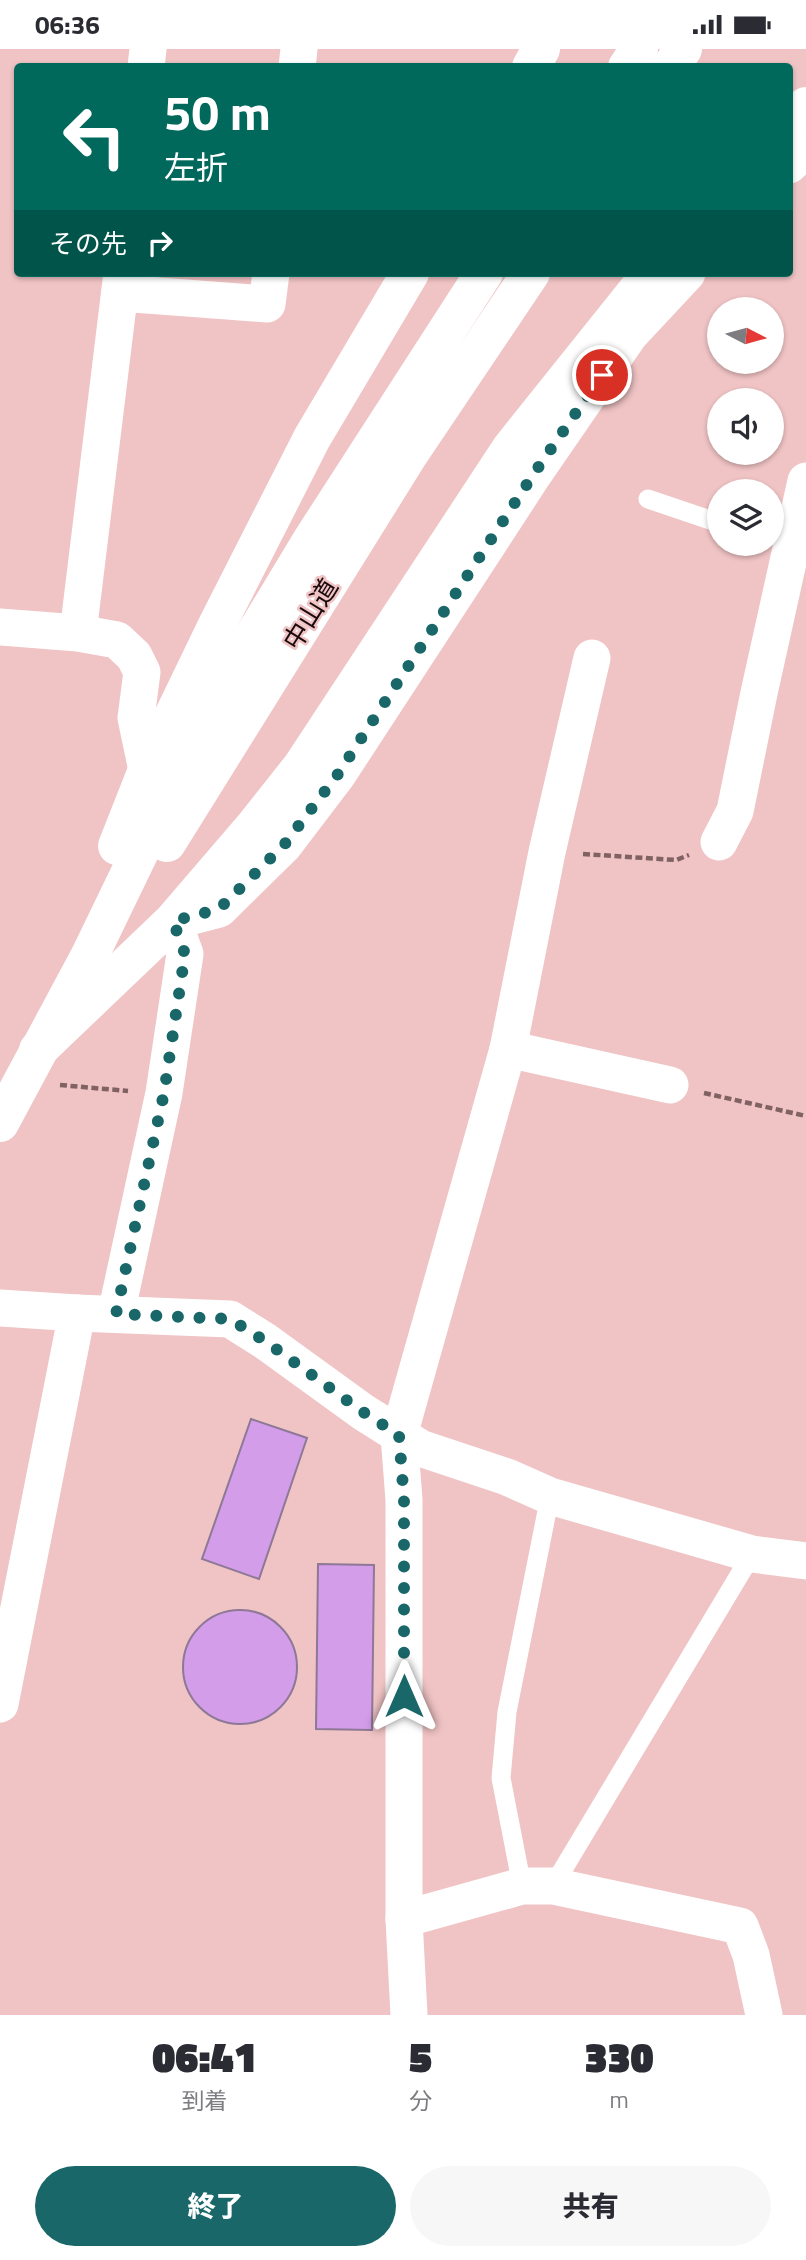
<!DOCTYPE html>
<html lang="ja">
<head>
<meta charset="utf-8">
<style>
  :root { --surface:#fff; --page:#f7f7f7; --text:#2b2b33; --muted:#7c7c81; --accent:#196768 }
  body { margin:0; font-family:"Titillium Web","Noto Sans JP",sans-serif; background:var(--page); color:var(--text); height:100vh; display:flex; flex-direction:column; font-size:26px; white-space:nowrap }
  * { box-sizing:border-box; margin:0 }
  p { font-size:23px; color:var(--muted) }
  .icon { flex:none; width:38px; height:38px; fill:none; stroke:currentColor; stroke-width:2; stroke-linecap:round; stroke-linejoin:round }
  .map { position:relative; height:1966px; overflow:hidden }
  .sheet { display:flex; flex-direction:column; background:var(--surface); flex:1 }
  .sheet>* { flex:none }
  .banner { position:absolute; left:14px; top:14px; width:779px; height:214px; border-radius:7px; box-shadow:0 2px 5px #0004; background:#00695c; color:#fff; overflow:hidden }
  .needle { width:46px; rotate:96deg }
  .buttons { position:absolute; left:707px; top:248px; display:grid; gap:14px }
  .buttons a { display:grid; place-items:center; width:77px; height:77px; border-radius:50%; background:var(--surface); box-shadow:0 2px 5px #0004; font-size:35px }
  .pin { position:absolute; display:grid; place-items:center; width:60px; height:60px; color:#fff; margin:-30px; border:4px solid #fff; border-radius:50%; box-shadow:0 2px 7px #0007 }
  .me { position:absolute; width:77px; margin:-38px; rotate:0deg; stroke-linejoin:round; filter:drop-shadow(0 0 5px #0008) }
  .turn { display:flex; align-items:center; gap:24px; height:147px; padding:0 35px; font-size:32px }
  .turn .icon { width:91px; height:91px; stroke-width:2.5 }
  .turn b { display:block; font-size:49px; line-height:60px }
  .then { display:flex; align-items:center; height:66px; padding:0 35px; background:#0003; gap:14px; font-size:26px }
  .eta { display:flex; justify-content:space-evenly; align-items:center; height:119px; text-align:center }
  .eta b { font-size:42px; font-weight:800; line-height:49px }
  .action { display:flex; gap:14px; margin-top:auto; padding:14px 35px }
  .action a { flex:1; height:80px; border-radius:42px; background:var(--accent); color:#fff; font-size:28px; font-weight:800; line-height:80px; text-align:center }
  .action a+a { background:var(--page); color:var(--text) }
  .status { display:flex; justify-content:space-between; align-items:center; height:49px; padding:0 35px; background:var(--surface); direction:ltr }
  .status svg { height:19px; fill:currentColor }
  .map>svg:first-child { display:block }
  .building { fill:#d49dea; stroke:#8d7896; stroke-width:2 }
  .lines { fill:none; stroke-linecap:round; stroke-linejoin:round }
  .path { stroke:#806263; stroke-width:4.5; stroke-dasharray:7 3.5; stroke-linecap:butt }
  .lane { stroke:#fff; stroke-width:19 }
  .street { stroke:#fff; stroke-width:37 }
  .highway { stroke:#fff; stroke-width:38 }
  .route { stroke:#196768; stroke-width:12; stroke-dasharray:0 21.6 }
  .labels { text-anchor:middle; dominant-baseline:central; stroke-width:5; stroke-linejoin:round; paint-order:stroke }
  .street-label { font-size:26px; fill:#190a0b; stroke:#f0c3c4 }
</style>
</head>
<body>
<div class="status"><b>06:36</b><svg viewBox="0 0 49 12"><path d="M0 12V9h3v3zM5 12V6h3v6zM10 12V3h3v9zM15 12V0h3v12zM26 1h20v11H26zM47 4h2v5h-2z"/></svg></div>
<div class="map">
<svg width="806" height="1966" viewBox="0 0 806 1966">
  <rect width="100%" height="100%" fill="#f0c3c4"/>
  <g class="building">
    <path d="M 251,1370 L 307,1389 L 259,1530 L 202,1510 Z"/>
    <path d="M 318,1515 L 374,1516 L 372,1681 L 316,1680 Z"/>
    <circle cx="240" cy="1618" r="57"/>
  </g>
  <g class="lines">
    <g class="path">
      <path d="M 583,805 L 676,811 L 689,806"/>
      <path d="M 60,1036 L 128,1042"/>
      <path d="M 704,1044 L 806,1067"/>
    </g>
    <g class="lane">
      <path d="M 648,450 L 719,474"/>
      <path d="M 522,1837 L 501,1729 L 507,1663 L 550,1447"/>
      <path d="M 553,1837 L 752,1505"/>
    </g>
    <g class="street">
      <path d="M 146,18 L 148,0"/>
      <path d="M 297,18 L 299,0"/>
      <path d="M 789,116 L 806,100"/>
      <path d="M 120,244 L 267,255 L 271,224"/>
      <path d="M 0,578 L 78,584 L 117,591 L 134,607 L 142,623 L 136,669 L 147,721"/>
      <path d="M 78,584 L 122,224"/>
      <path d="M 719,793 L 735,762 L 759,644 L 806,432"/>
      <path d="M 508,1000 L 670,1036"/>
      <path d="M 0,1259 L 77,1264 L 0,1655"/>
      <path d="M 77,1264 L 230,1270 L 265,1292 L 363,1363 L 420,1399 L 507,1428 L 550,1447 L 752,1505 L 806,1512"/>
      <path d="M 116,1265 L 164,1044 L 185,905 L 173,872 L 219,860 L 284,796 L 338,725 L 533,426 L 630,285 L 687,224"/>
      <path d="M 404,1870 L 522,1837 L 553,1837 L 740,1877 L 751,1906 L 764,1966"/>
      <path d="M 409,1966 L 404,1870 L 404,1451 L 399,1386 L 508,1000 L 547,803 L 592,609"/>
    </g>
    <g class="highway">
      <path d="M 531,18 L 541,0"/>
      <path d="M 627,18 L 639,0"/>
      <path d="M 671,18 L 683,0"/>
      <path d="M 789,71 L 806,57"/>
      <path d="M 167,794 L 408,407 L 531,224"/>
      <path d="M 117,797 L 147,721 L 217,576 L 312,389 L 410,224"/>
      <path d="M 38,1001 L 173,872 L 252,780 L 302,717 L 511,399 L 651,224"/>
      <path d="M 0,1074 L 90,906 L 206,666 L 311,492 L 484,224"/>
    </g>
  </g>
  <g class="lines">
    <path class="route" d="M 404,1647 L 404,1451 L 399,1386 L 363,1363 L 265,1292 L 230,1270 L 116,1265 L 164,1044 L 185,905 L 173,872 L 219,860 L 284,796 L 338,725 L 533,426 L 602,326"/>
  </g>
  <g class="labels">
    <g class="street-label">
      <text transform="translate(310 565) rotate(-58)">中山道</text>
    </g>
  </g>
</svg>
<div class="buttons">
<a><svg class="needle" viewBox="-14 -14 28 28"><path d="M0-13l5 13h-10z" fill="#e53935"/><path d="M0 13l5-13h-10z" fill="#7c7c81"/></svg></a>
<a><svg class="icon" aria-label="sound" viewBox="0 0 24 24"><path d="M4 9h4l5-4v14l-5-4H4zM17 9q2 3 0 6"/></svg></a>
<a><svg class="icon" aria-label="layers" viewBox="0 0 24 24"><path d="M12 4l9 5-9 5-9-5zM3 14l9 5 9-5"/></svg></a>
</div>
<div class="pin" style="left:602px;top:326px;background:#d93025"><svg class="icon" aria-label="arrive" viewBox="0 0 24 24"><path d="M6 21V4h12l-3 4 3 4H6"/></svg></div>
<svg class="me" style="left:404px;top:1647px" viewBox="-20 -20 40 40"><path d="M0-17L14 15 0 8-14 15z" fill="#196768" stroke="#fff" stroke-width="4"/></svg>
<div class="banner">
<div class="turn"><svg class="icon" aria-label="left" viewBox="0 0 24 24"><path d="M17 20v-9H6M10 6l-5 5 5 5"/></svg><div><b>50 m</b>左折</div></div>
<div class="then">その先<svg class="icon" aria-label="right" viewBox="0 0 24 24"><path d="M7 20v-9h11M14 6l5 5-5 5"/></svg></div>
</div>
</div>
<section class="sheet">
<div class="eta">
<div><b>06:41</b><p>到着</p></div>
<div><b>5</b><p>分</p></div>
<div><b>330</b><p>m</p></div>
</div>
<div class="action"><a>終了</a><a>共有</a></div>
</section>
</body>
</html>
